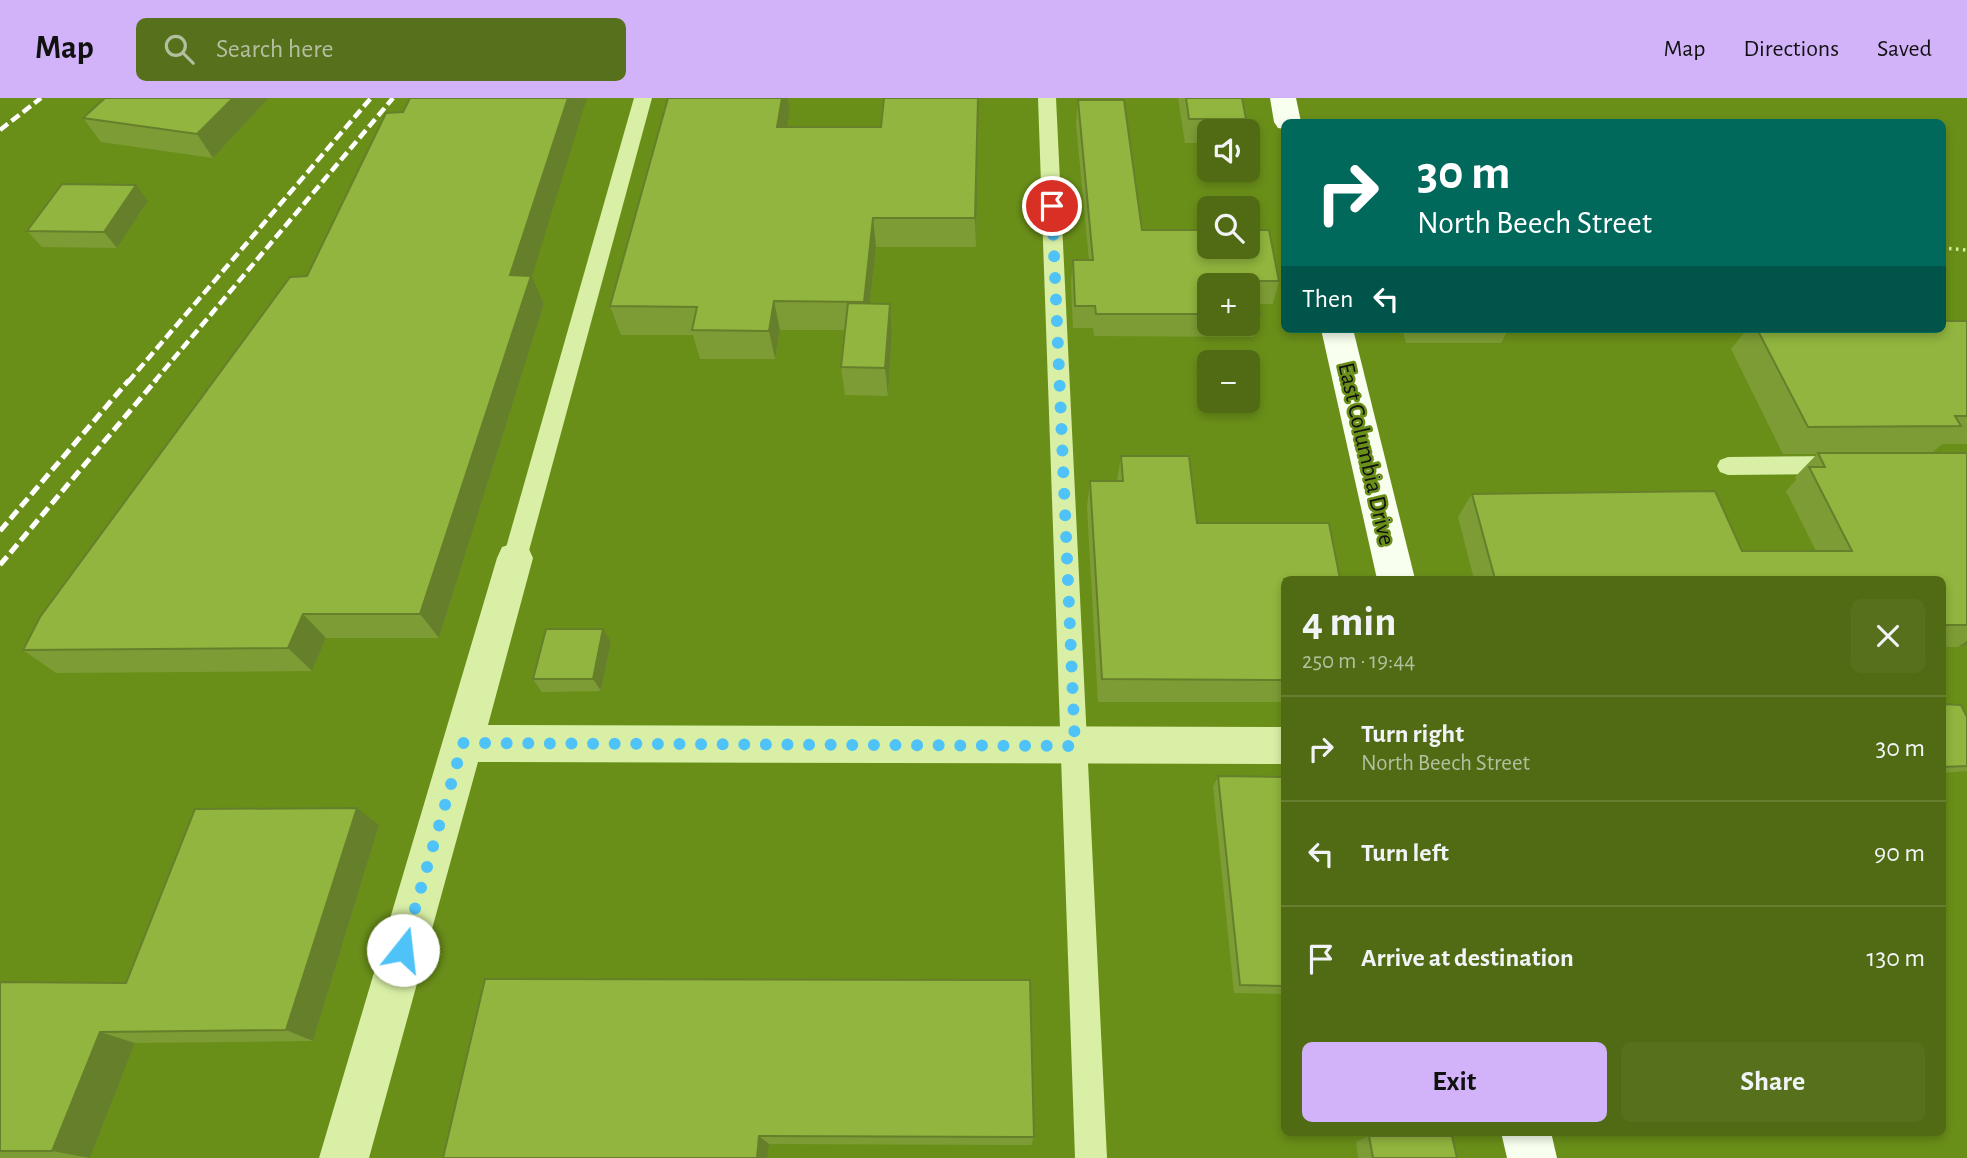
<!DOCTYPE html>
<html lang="en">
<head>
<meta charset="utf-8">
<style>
  :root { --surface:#506b13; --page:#56701c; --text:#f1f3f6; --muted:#b4bfa0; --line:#677e33; --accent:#d2b3fa }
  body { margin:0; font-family:"Alegreya Sans",sans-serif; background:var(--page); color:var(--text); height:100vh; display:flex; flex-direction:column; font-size:26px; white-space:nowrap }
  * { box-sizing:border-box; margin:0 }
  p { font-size:23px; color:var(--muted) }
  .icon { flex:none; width:38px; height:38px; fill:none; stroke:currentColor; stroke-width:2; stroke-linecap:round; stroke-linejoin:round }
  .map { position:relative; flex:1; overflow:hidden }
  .side { position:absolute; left:1281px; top:478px; width:665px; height:560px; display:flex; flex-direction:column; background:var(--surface); border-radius:10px; box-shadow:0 4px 10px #0003 }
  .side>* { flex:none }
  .hud { position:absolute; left:1281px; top:21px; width:665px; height:214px; border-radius:10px; box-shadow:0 4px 10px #0003; background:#00695c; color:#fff; overflow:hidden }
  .buttons { position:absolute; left:1197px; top:21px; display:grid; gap:14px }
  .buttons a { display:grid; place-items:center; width:63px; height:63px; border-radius:10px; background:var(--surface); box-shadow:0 4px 10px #0003; font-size:35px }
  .pin { position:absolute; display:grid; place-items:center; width:60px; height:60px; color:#fff; margin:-30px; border:4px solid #fff; border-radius:50%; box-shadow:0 2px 7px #0007 }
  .me { position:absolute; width:77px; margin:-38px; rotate:16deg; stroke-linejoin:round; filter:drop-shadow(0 0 5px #0008) }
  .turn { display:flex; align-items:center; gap:24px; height:147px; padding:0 21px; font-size:32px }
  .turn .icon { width:91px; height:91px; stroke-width:2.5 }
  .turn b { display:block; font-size:49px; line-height:60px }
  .then { display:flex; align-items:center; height:66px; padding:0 21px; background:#0003; gap:14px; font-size:26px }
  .round { display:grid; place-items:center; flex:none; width:74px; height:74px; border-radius:10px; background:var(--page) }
  .summary { display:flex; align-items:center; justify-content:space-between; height:119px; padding:0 21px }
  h1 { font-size:42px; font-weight:700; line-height:52px }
  .button { display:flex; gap:14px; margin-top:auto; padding:14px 21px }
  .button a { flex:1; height:80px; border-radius:10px; background:var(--accent); color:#111; font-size:28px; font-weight:700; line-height:80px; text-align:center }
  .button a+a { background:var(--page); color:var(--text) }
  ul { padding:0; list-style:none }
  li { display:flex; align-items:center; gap:21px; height:105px; padding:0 21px; border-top:2px solid var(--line) }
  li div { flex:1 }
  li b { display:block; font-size:26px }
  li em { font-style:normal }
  header { display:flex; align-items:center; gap:42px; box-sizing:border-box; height:98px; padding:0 35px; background:var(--accent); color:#111 }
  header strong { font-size:33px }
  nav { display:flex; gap:38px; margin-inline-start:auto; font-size:24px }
  .search { width:490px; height:63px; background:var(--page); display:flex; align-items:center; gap:18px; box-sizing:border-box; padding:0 24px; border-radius:10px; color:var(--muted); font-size:26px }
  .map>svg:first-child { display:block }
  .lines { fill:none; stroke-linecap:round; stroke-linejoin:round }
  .path { stroke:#d9efa6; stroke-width:3.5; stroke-dasharray:2.5 4.5; stroke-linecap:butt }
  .lane { fill:#d9efa6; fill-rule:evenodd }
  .street { fill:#d9efa6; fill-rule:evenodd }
  .primary { fill:#f9ffee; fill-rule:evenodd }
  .rail-far1 { stroke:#fff; stroke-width:4.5; stroke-dasharray:10 4.5; stroke-linecap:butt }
  .rail { stroke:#fff; stroke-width:5; stroke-dasharray:11 5; stroke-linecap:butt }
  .wall { fill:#7d9c35; fill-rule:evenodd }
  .shaded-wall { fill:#667f2b }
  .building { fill:#91b53e; stroke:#667f2b; stroke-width:2 }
  .route { stroke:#4fc3f7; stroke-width:12; stroke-dasharray:0 21.6 }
  .labels { text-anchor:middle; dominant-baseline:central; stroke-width:5; stroke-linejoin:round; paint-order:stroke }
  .street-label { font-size:24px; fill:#111; stroke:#6a8f19 }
</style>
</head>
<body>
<header>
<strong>Map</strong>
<div class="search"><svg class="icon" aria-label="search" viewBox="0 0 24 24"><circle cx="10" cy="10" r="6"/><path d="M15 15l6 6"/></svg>Search here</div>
<nav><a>Map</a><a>Directions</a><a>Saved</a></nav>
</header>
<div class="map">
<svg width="1967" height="1060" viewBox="0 0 1967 1060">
  <rect width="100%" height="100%" fill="#6a8f19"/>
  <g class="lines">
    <path class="path" d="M 1942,150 L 1967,152"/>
    <g class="lane">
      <path d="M 634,0 L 652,0 L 527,460 L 523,467 L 515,470 L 507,467 L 503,460 Z"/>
      <path d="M 1038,0 L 1056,0 L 1107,1060 L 1075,1060 Z"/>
      <path d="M 1839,358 L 1847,361 L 1850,367 L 1847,373 L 1839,376 L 1728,377 L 1720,374 L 1717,368 L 1720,362 L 1728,359 Z"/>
    </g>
    <path class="street" d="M 515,445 L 528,449 L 533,460 L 488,627 L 1284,629 L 1284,666 L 478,664 L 369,1060 L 319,1060 L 497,460 L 502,449 Z"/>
    <g class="primary">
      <path d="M 1270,0 L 1296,0 L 1301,24 L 1284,24 L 1284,31 L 1278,30 L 1274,24 Z"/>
      <path d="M 1321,231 L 1353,231 L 1415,481 L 1377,481 Z"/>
      <path d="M 1501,1034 L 1551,1034 L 1557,1060 L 1507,1060 Z"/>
    </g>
    <g class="rail-far1">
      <path d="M 0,32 L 41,0"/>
      <path d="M 128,284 L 371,0"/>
      <path d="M 154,284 L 393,0"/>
    </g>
    <g class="rail">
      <path d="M 0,433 L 129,282"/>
      <path d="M 0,467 L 156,282"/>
    </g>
  </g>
  <g class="wall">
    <path d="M 269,0 L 213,60 L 101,44 L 83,20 Z"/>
    <path d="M 668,0 L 788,0 L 790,13 L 787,29 L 881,29 L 884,0 L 979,0 L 976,149 L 876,149 L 870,205 L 890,206 L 892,234 L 888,298 L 845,297 L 841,269 L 845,232 L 780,232 L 775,261 L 700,261 L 693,237 L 621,237 L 610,208 Z"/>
    <path d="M 1178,0 L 1242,0 L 1246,21 L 1243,33 L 1209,33 L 1209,45 L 1185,45 Z"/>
    <path d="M 1078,2 L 1142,132 L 1279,183 L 1273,206 L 1258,206 L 1260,216 L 1254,239 L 1094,238 L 1093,230 L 1073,230 L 1071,185 L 1073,162 L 1089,162 L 1076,26 ZM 1209,187 L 1248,187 L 1248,226 L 1209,226 Z"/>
    <path d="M 403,14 L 532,178 L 544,206 L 439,540 L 326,540 L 312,573 L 56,575 L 23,552 L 307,178 Z"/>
    <path d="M 148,103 L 117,150 L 42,149 L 27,133 Z"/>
    <path d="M 1967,223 L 1967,346 L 1942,346 L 1932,355 L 1967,355 L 1967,547 L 1958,549 L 1942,549 L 1942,481 L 1474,481 L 1458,419 L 1472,396 L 1742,453 L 1816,453 L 1786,393 L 1796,382 L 1795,379 L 1817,356 L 1783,356 L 1731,251 L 1747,231 L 1942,231 Z"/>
    <path d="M 1402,231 L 1509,231 L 1501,245 L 1406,245 Z"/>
    <path d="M 1121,358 L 1197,425 L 1284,481 L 1284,604 L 1098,604 L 1087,409 L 1090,383 L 1117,383 Z"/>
    <path d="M 611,544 L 601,593 L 542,594 L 533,581 Z"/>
    <path d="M 1942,606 L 1967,619 L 1967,673 L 1942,675 Z"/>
    <path d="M 1218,678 L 1284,679 L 1284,896 L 1234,895 L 1213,689 Z"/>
    <path d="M 379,727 L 313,943 L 135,945 L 90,1060 L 0,1060 L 0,884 L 126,885 Z"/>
    <path d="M 485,881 L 1034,1039 L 1031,1047 L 769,1046 Z"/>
    <path d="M 1369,1038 L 1457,1060 L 1358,1060 L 1356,1044 Z"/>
  </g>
  <g class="shaded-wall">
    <path d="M 233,0 L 269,0 L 213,60 L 197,36 Z"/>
    <path d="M 568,0 L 587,0 L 532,178 L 544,206 L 439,540 L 420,516 L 510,177 Z"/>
    <path d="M 782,0 L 788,0 L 790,13 L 782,58 L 777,29 Z"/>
    <path d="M 978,0 L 979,0 L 976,149 L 975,120 Z"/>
    <path d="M 136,87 L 148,103 L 117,150 L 104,134 Z"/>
    <path d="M 873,120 L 876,149 L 867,233 L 864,204 Z"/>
    <path d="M 774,203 L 780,232 L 775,261 L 769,233 Z"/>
    <path d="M 890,206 L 892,234 L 888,298 L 885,270 Z"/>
    <path d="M 303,516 L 326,540 L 312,573 L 288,550 Z"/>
    <path d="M 603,531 L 611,544 L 601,593 L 593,581 Z"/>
    <path d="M 1967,543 L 1967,547 L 1958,549 Z"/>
    <path d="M 357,710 L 379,727 L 313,943 L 286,932 Z"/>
    <path d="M 100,934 L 135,945 L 90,1060 L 52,1053 Z"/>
    <path d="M 759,1038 L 769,1046 L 767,1060 L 757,1060 Z"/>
  </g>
  <g class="building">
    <path d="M 105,0 L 233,0 L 197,36 L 83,20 Z"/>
    <path d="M 410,0 L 568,0 L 510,177 L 531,178 L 420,516 L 303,516 L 288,550 L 23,552 L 40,519 L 290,179 L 307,178 L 386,15 L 403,14 Z"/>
    <path d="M 668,0 L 782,0 L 777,29 L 881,29 L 884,0 L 978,0 L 975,120 L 873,120 L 864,204 L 774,203 L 769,233 L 692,232 L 697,209 L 610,208 Z"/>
    <path d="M 1186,0 L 1242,0 L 1246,21 L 1189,21 Z"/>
    <path d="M 1078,2 L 1124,2 L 1142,132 L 1209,132 L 1209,149 L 1248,149 L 1248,132 L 1269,132 L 1279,183 L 1254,183 L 1260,216 L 1248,216 L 1248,187 L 1209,187 L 1209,216 L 1096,216 L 1095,208 L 1075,208 L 1073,162 L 1093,162 Z"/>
    <path d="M 62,86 L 136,87 L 104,134 L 27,133 Z"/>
    <path d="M 848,205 L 890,206 L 885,270 L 841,269 Z"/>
    <path d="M 1942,223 L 1967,223 L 1967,318 L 1955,318 L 1961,328 L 1808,329 L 1757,231 L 1942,231 Z"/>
    <path d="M 1818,355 L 1967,355 L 1967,527 L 1942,527 L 1942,481 L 1495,481 L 1472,396 L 1715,393 L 1742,453 L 1852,453 L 1809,369 L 1825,369 Z"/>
    <path d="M 1121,358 L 1189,358 L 1197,425 L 1329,425 L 1340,481 L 1284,481 L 1284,582 L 1102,581 L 1090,383 L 1123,383 Z"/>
    <path d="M 546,531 L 603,531 L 593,581 L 533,581 Z"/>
    <path d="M 1942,606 L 1961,607 L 1967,619 L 1967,668 L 1942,669 Z"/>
    <path d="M 1218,678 L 1284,679 L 1284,888 L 1240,887 Z"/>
    <path d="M 357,710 L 286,932 L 100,934 L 52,1053 L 0,1053 L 0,884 L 126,885 L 195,711 Z"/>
    <path d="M 485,881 L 1030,882 L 1034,1039 L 759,1038 L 757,1060 L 443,1060 Z"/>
    <path d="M 1369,1038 L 1452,1038 L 1457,1060 L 1373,1060 Z"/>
  </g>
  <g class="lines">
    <path class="route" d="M 403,852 L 463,645 L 1075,648 L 1052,108"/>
  </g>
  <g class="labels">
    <g class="street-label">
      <text transform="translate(1366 356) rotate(77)">East Columbia Drive</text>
    </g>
  </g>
</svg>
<div class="buttons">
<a><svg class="icon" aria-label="sound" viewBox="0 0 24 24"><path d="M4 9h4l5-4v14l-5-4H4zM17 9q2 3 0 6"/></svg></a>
<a><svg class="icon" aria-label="search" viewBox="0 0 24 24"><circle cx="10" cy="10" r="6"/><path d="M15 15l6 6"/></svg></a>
<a>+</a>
<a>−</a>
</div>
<div class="pin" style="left:1052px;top:108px;background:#d93025"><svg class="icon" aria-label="arrive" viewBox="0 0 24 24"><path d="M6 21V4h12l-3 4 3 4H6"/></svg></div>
<svg class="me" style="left:403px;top:852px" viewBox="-20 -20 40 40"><circle r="19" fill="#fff"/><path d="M0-13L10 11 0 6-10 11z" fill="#4fc3f7"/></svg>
<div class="hud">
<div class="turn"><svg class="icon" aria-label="right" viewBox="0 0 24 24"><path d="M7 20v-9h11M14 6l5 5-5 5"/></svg><div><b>30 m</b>North Beech Street</div></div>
<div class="then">Then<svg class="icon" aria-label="left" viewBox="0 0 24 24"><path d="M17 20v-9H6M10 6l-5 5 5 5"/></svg></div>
</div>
<section class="side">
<div class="summary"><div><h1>4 min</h1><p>250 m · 19:44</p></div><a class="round"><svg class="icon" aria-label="close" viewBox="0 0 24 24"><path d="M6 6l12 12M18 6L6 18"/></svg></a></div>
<ul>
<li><svg class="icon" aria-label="right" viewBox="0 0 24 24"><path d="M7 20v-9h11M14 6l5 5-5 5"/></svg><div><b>Turn right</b><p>North Beech Street</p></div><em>30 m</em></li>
<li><svg class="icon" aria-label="left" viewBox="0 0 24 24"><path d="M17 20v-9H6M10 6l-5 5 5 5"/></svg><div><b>Turn left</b></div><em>90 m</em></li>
<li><svg class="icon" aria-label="arrive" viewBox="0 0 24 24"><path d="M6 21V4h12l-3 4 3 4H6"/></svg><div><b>Arrive at destination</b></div><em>130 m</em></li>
</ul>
<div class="button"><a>Exit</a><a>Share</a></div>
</section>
</div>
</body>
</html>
